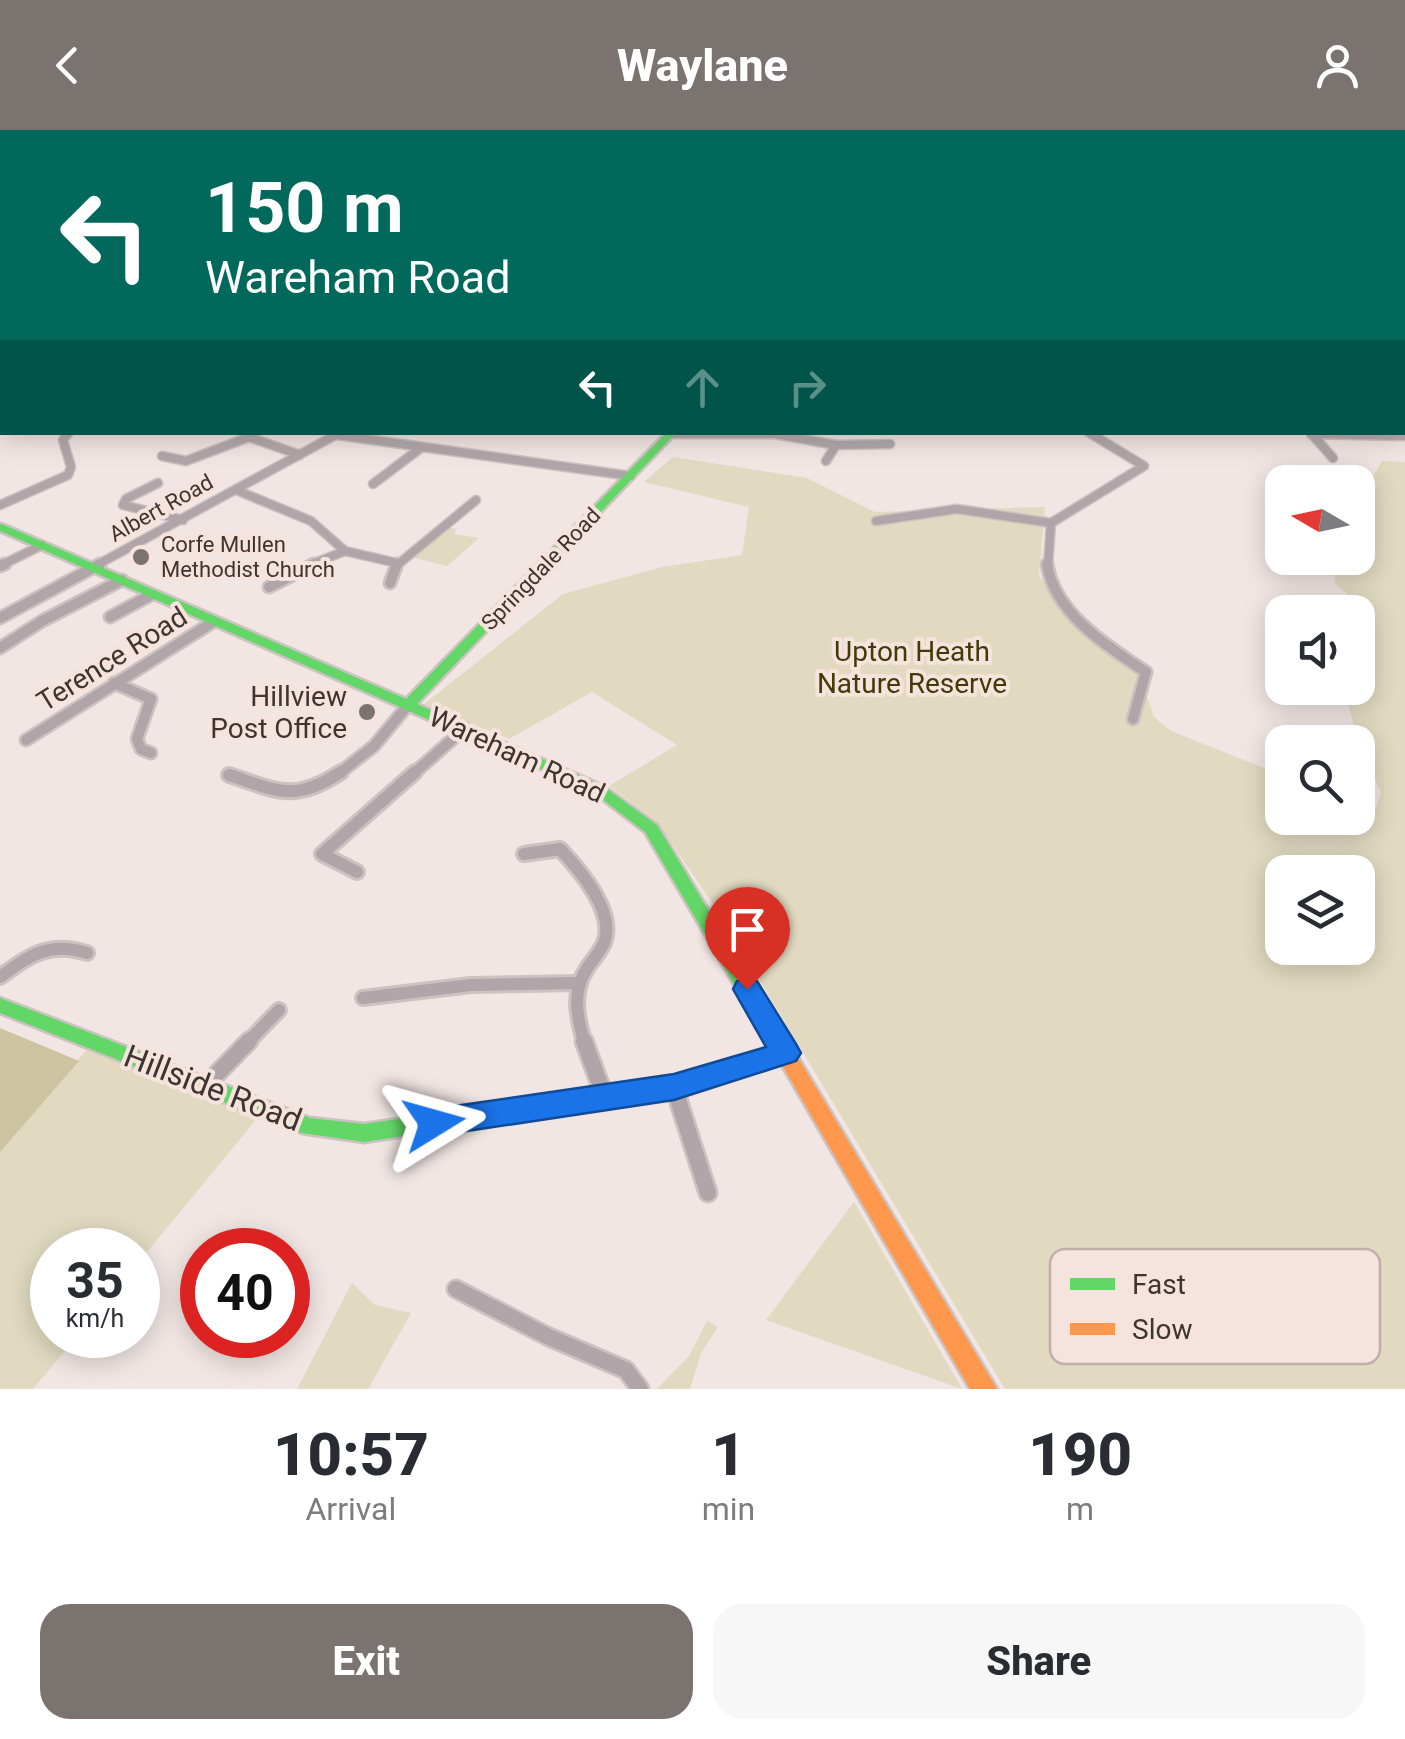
<!DOCTYPE html>
<html lang="en">
<head>
<meta charset="utf-8">
<style>
  :root { --surface:#fff; --page:#f7f7f7; --text:#2b2b33; --muted:#7c7c81; --accent:#7b7370 }
  body { margin:0; font-family:Roboto,sans-serif; background:var(--page); color:var(--text); height:100vh; display:flex; flex-direction:column; font-size:38px; white-space:nowrap }
  * { box-sizing:border-box; margin:0 }
  p { font-size:32px; color:var(--muted) }
  .icon { flex:none; width:55px; height:55px; fill:none; stroke:currentColor; stroke-width:2; stroke-linecap:round; stroke-linejoin:round }
  .map { position:relative; height:1259px; overflow:hidden }
  .details { display:flex; flex-direction:column; background:var(--surface); flex:1 }
  .details>* { flex:none }
  .guide { position:absolute; left:0px; top:0px; width:1405px; height:305px; box-shadow:0 5px 25px #0003; background:#00695c; color:#fff; overflow:hidden }
  .needle { width:65px; rotate:279deg }
  .fabs { position:absolute; left:1265px; top:335px; display:grid; gap:20px }
  .fabs a { display:grid; place-items:center; width:110px; height:110px; border-radius:20px; background:var(--surface); box-shadow:0 5px 25px #0003; font-size:50px }
  .speed { position:absolute; left:30px; top:1098px; display:flex; gap:20px; font-size:50px; font-weight:700; text-align:center }
  .speed>* { display:grid; place-content:center; width:130px; height:130px; border-radius:50%; background:var(--surface); box-shadow:0 5px 25px #0003; line-height:1 }
  .speed small { font-size:25px; font-weight:400 }
  .speed .limit { border:15px solid #d22; background:#fff; color:#111 }
  .pin { position:absolute; display:grid; place-items:center; width:85px; height:85px; color:#fff; margin:-102px -42px; border-radius:50% 50% 50% 0; rotate:-45deg; box-shadow:0 0 10px #0007 }
  .pin .icon { rotate:45deg }
  .me { position:absolute; width:110px; margin:-55px; rotate:82deg; stroke-linejoin:round; filter:drop-shadow(0 0 8px #0008) }
  .turn { display:flex; align-items:center; gap:35px; height:210px; padding:0 40px; font-size:45px }
  .turn .icon { width:130px; height:130px; stroke-width:2.5 }
  .turn b { display:block; font-size:70px; line-height:85px }
  .lanes { display:flex; align-items:center; height:95px; padding:0 40px; background:#0003; justify-content:center; gap:50px; direction:ltr }
  .lanes .off { opacity:.35 }
  .eta { display:flex; justify-content:space-evenly; align-items:center; height:170px; text-align:center }
  .eta b { font-size:60px; font-weight:800; line-height:70px }
  .action { display:flex; gap:20px; margin-top:auto; padding:20px 40px }
  .action a { flex:1; height:115px; border-radius:30px; background:var(--accent); color:#fff; font-size:40px; font-weight:800; line-height:115px; text-align:center }
  .action a+a { background:var(--page); color:var(--text) }
  header { display:flex; justify-content:space-between; align-items:center; height:130px; padding:0 40px; background:var(--accent); color:#fff; font-size:45px; font-weight:800 }
  .map>svg:first-child { display:block }
  .green { fill:#e1dac1; fill-rule:evenodd }
  .forest { fill:#ccc4a0 }
  .lines { fill:none; stroke-linecap:round; stroke-linejoin:round }
  .street-far3-casing { stroke:#ccc3c0; stroke-width:11 }
  .street-far2-casing { stroke:#ccc3c0; stroke-width:15 }
  .street-far1-casing { stroke:#ccc3c0; stroke-width:18 }
  .street-casing { stroke:#ccc3c0; stroke-width:21 }
  .fast-casing { stroke:#ccc3c0; stroke-width:5 }
  .slow-casing { stroke:#ccc3c0; stroke-width:5 }
  .street-far3 { stroke:#b0a5a8; stroke-width:8 }
  .street-far2 { stroke:#b0a5a8; stroke-width:10 }
  .street-far1 { stroke:#b0a5a8; stroke-width:12 }
  .street { stroke:#b0a5a8; stroke-width:16 }
  .fast { fill:#63d668; fill-rule:evenodd }
  .slow { fill:#ff974d; fill-rule:evenodd }
  .route { fill:#1a73e8; stroke:#114b97; stroke-width:2.5 }
  .poi-dot { fill:#7b7370; stroke:#f7e3dd; stroke-width:4 }
  .labels { text-anchor:middle; dominant-baseline:central; stroke-width:8; stroke-linejoin:round; paint-order:stroke }
  .far-street-label { font-size:22px; fill:#3c3532; stroke:#f7e3dd }
  .far-poi-label { font-size:22px; fill:#3c3532; stroke:#f7e3dd; text-anchor:start }
  .park-label { font-size:28px; fill:#403c07; stroke:#f7e3dd }
  .street-label { font-size:28px; fill:#3c3532; stroke:#f7e3dd }
  .poi-label { font-size:28px; fill:#3c3532; stroke:#f7e3dd; text-anchor:end }
  .near-street-label { font-size:32px; fill:#3c3532; stroke:#f7e3dd }
  .key { fill:#f7e3dd; stroke:#bfafaa; stroke-width:2.5 }
  .key-label { font-size:28px; fill:#3c3532 }
</style>
</head>
<body>
<header><svg class="icon" aria-label="back" viewBox="0 0 24 24"><path d="M15 5l-7 7 7 7"/></svg>Waylane<svg class="icon" aria-label="person" viewBox="0 0 24 24"><circle cx="12" cy="8" r="4"/><path d="M4 21q1-7 8-7t8 7"/></svg></header>
<div class="map">
<svg width="1405" height="1259" viewBox="0 0 1405 1259">
  <rect width="100%" height="100%" fill="#f1e6e3"/>
  <g class="green">
    <path d="M 673,327 L 807,348 L 875,382 L 1045,377 L 1039,446 L 1110,527 L 1139,544 L 1154,587 L 1171,601 L 1282,645 L 1282,688 L 1358,688 L 1358,674 L 1375,681 L 1381,663 L 1354,598 L 1345,559 L 1358,558 L 1358,521 L 1370,485 L 1335,453 L 1334,428 L 1358,428 L 1358,373 L 1382,331 L 1405,332 L 1405,1259 L 1005,1259 L 718,781 L 656,691 L 609,656 L 677,615 L 592,562 L 509,609 L 424,574 L 563,464 L 662,437 L 742,425 L 749,377 L 644,352 ZM 1282,742 L 1358,742 L 1358,818 L 1282,818 Z"/>
    <path d="M 445,397 L 457,399 L 454,404 L 479,408 L 447,436 L 411,427 Z"/>
    <path d="M 89,917 L 259,986 L 138,1133 L 138,1120 L 52,1120 L 52,1205 L 78,1205 L 33,1259 L 0,1259 L 0,1022 Z"/>
    <path d="M 854,1072 L 962,1259 L 766,1190 Z"/>
    <path d="M 352,1153 L 375,1175 L 411,1183 L 368,1259 L 297,1259 Z"/>
    <path d="M 707,1191 L 718,1197 L 701,1223 L 690,1259 L 657,1259 L 689,1226 Z"/>
  </g>
  <path class="forest" d="M 0,898 L 79,931 L 0,1022 Z"/>
  <g class="lines">
    <defs>
      <g id="street-far3">
        <path d="M 252,302 L 249,307 L 300,325"/>
        <path d="M 1310,302 L 1333,328"/>
        <path d="M 671,304 L 775,304 L 836,315 L 826,331"/>
        <path d="M 1311,304 L 1405,306"/>
        <path d="M 337,305 L 631,346"/>
        <path d="M 836,315 L 890,314"/>
        <path d="M 162,326 L 186,331 L 249,307"/>
        <path d="M 158,353 L 126,369 L 123,375 L 183,390"/>
        <path d="M 373,354 L 422,317"/>
        <path d="M 236,360 L 311,391 L 345,421 L 307,436"/>
        <path d="M 0,375 L 68,345 L 71,337 L 63,310 L 69,302"/>
        <path d="M 876,391 L 957,379 L 1051,393 L 1144,336 L 1088,302"/>
        <path d="M 345,421 L 397,433"/>
        <path d="M 0,436 L 42,415"/>
        <path d="M 95,436 L 341,302"/>
        <path d="M 396,436 L 476,370"/>
        <path d="M 1048,436 L 1051,393"/>
      </g>
      <g id="street-far2">
        <path d="M 1047,434 C 1054,483 1108,517 1146,542 L 1133,589"/>
        <path d="M 0,436 L 5,434"/>
        <path d="M 390,453 L 397,434"/>
        <path d="M 269,457 L 314,434"/>
        <path d="M 110,487 L 151,465"/>
        <path d="M 0,488 L 100,434"/>
        <path d="M 0,518 L 42,491 L 122,450"/>
        <path d="M 114,553 L 151,569 L 137,609 L 141,619 L 151,623"/>
        <path d="M 26,610 L 213,492"/>
        <path d="M 337,645 L 374,616 L 408,575"/>
        <path d="M 412,645 L 465,598"/>
      </g>
      <g id="street-far1">
        <path d="M 229,645 C 278,661 294,673 341,642"/>
        <path d="M 524,724 L 560,719 C 579,739 614,780 605,810 C 602,820 594,828 588,837 C 571,861 577,888 585,914"/>
        <path d="M 357,742 L 322,724 L 415,642"/>
        <path d="M 0,847 C 30,825 49,811 87,823"/>
        <path d="M 363,868 L 471,855 L 579,853"/>
        <path d="M 246,914 L 279,880"/>
      </g>
      <g id="street">
        <path d="M 584,911 L 605,968"/>
        <path d="M 205,956 L 249,911"/>
        <path d="M 674,957 L 708,1063"/>
        <path d="M 456,1159 L 549,1207 L 626,1240 L 640,1259"/>
      </g>
      <g id="fast">
        <path d="M 667,302 L 677,302 L 417,574 L 603,656 L 657,695 L 754,856 L 752,861 L 745,863 L 738,861 L 645,702 L 593,662 L 0,401 L 0,394 L 4,395 L 406,569 Z"/>
        <path d="M 0,868 L 310,988 L 364,994 L 674,949 L 786,915 L 793,917 L 796,923 L 793,929 L 674,965 L 364,1012 L 302,1003 L 0,883 Z"/>
      </g>
      <path id="slow" d="M 745,849 L 752,851 L 997,1259 L 970,1259 L 736,856 L 738,851 Z"/>
    </defs>
    <use href="#street-far3" class="street-far3-casing"/>
    <use href="#street-far2" class="street-far2-casing"/>
    <use href="#street-far1" class="street-far1-casing"/>
    <use href="#street" class="street-casing"/>
    <use href="#fast" class="fast-casing"/>
    <use href="#slow" class="slow-casing"/>
    <use href="#street-far3" class="street-far3"/>
    <use href="#street-far2" class="street-far2"/>
    <use href="#street-far1" class="street-far1"/>
    <use href="#street" class="street"/>
    <use href="#fast" class="fast"/>
    <use href="#slow" class="slow"/>
  </g>
  <linearGradient id="sky" x2="0" y2="1"><stop stop-color="#a7bae6"/><stop offset="0.45" stop-color="#f9f4f2"/><stop offset="1" stop-color="#f9f4f2" stop-opacity="0"/></linearGradient>
  <rect width="1405" height="324" fill="url(#sky)"/>
  <path class="route" d="M 747,848 L 757,851 L 796,914 L 801,923 L 796,931 L 674,970 L 434,1006 L 423,1002 L 418,993 L 423,983 L 434,979 L 674,944 L 766,917 L 733,859 L 737,851 Z"/>
  <g class="poi-dot">
    <circle cx="141" cy="427" r="10"/>
    <circle cx="367" cy="582" r="10"/>
  </g>
  <g class="labels">
    <g class="far-street-label">
      <text transform="translate(161 378) rotate(-29)">Albert Road</text>
      <text transform="translate(541 439) rotate(-46)">Springdale Road</text>
    </g>
    <g class="far-poi-label">
      <text x="161" y="414">Corfe Mullen<tspan x="161" dy="25">Methodist Church</tspan></text>
    </g>
    <g class="park-label">
      <text x="912" y="521">Upton Heath<tspan x="912" dy="32">Nature Reserve</tspan></text>
    </g>
    <g class="street-label">
      <text transform="translate(112 529) rotate(-32)">Terence Road</text>
      <text transform="translate(517 625) rotate(25)">Wareham Road</text>
    </g>
    <g class="poi-label">
      <text x="347" y="566">Hillview<tspan x="347" dy="32">Post Office</tspan></text>
    </g>
    <g class="near-street-label">
      <text transform="translate(213 958) rotate(21)">Hillside Road</text>
    </g>
  </g>
  <rect x="1050" y="1119" width="330" height="115" rx="15" class="key"/>
  <rect x="1070" y="1148" width="45" height="12" fill="#63d668"/>
  <rect x="1070" y="1193" width="45" height="12" fill="#ff974d"/>
  <g class="key-label">
    <text x="1132" y="1164">Fast</text>
    <text x="1132" y="1209">Slow</text>
  </g>
</svg>
<div class="fabs">
<a><svg class="needle" viewBox="-14 -14 28 28"><path d="M0-13l5 13h-10z" fill="#e53935"/><path d="M0 13l5-13h-10z" fill="#7c7c81"/></svg></a>
<a><svg class="icon" aria-label="sound" viewBox="0 0 24 24"><path d="M4 9h4l5-4v14l-5-4H4zM17 9q2 3 0 6"/></svg></a>
<a><svg class="icon" aria-label="search" viewBox="0 0 24 24"><circle cx="10" cy="10" r="6"/><path d="M15 15l6 6"/></svg></a>
<a><svg class="icon" aria-label="layers" viewBox="0 0 24 24"><path d="M12 4l9 5-9 5-9-5zM3 14l9 5 9-5"/></svg></a>
</div>
<div class="speed"><div>35<small>km/h</small></div><div class="limit">40</div></div>
<div class="pin" style="left:747px;top:859px;background:#d93025"><svg class="icon" aria-label="arrive" viewBox="0 0 24 24"><path d="M6 21V4h12l-3 4 3 4H6"/></svg></div>
<svg class="me" style="left:434px;top:993px" viewBox="-20 -20 40 40"><path d="M0-17L14 15 0 8-14 15z" fill="#1a73e8" stroke="#fff" stroke-width="4"/></svg>
<div class="guide">
<div class="turn"><svg class="icon" aria-label="left" viewBox="0 0 24 24"><path d="M17 20v-9H6M10 6l-5 5 5 5"/></svg><div><b>150 m</b>Wareham Road</div></div>
<div class="lanes"><svg class="icon" aria-label="left" viewBox="0 0 24 24"><path d="M17 20v-9H6M10 6l-5 5 5 5"/></svg><svg class="icon off" aria-label="ahead" viewBox="0 0 24 24"><path d="M12 20V5M6 11l6-6 6 6"/></svg><svg class="icon off" aria-label="right" viewBox="0 0 24 24"><path d="M7 20v-9h11M14 6l5 5-5 5"/></svg></div>
</div>
</div>
<section class="details">
<div class="eta">
<div><b>10:57</b><p>Arrival</p></div>
<div><b>1</b><p>min</p></div>
<div><b>190</b><p>m</p></div>
</div>
<div class="action"><a>Exit</a><a>Share</a></div>
</section>
</body>
</html>
